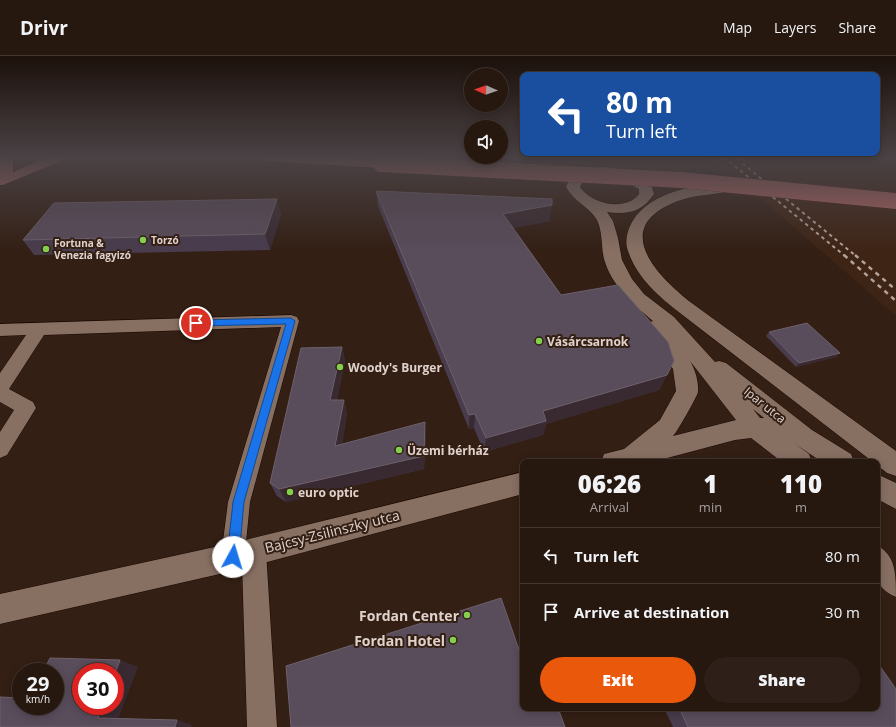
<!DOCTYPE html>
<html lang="en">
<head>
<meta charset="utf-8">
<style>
  :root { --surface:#26170f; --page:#2e2018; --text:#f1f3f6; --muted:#a49f9e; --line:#42362f; --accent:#ea580c }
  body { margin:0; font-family:"Open Sans",sans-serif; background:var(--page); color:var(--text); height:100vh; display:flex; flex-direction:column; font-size:15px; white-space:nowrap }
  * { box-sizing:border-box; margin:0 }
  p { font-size:13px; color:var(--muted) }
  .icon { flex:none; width:22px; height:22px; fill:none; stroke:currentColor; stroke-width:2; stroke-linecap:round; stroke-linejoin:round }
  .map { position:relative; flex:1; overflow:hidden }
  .panel { position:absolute; left:520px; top:403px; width:360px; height:252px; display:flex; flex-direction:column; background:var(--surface); border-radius:8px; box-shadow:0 2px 10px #0003,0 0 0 1px var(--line) }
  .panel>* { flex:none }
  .top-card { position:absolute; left:520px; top:16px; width:360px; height:84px; border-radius:8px; box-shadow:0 2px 10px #0003,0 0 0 1px var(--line); background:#1a4fa0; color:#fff; overflow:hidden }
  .needle { width:26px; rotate:272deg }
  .tools { position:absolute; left:464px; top:12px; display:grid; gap:8px }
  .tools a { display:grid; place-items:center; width:44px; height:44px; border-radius:50%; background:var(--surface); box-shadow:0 2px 10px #0003,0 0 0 1px var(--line); font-size:20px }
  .speed { position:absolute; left:12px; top:607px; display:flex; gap:8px; font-size:20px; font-weight:700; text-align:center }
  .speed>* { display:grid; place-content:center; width:52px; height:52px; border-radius:50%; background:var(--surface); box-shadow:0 2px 10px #0003,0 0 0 1px var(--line); line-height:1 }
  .speed small { font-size:10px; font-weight:400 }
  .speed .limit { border:6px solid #d22; background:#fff; color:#111 }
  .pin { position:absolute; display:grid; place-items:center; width:34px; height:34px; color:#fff; margin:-17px; border:2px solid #fff; border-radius:50%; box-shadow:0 1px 4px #0007 }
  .me { position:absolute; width:44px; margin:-22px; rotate:6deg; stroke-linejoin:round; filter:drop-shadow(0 0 3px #0008) }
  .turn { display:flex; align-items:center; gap:14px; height:84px; padding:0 20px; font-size:18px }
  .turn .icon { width:52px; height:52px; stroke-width:2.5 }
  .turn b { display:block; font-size:28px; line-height:34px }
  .eta { display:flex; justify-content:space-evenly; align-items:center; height:68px; text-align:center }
  .eta b { font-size:24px; font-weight:800; line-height:28px }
  .button { display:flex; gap:8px; margin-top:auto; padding:8px 20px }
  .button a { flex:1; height:46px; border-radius:24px; background:var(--accent); color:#fff; font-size:16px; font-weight:800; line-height:46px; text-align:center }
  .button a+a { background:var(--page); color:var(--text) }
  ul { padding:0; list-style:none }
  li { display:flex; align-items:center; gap:12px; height:56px; padding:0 20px; border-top:1px solid var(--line) }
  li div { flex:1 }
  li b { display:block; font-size:15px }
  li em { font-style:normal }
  header { display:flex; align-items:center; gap:24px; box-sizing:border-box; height:56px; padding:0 20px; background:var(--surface); border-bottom:1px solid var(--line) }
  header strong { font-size:19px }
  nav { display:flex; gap:22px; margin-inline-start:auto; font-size:14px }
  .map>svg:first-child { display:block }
  .built { fill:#3e2415 }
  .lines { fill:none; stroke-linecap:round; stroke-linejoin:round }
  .minor-casing { stroke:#1a0801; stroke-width:1 }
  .tertiary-casing { stroke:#1a0801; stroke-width:1 }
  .primary-casing { stroke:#1a0801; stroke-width:1 }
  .minor { fill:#876f62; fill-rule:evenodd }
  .tertiary { fill:#876f62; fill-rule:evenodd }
  .primary { fill:#ae6562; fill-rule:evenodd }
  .rail-far1 { stroke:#b2a29a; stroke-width:2; stroke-dasharray:3.5 3.5; stroke-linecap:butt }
  .rail { stroke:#b2a29a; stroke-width:2.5; stroke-dasharray:4.5 4.5; stroke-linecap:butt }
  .primary-bridge-casing { stroke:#1a0801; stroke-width:16; stroke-linecap:butt }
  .primary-bridge { stroke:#ae6562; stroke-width:16 }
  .wall { fill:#483c4d }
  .shaded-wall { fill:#392a31 }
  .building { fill:#594c5b; stroke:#6e616c }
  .route { fill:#1a73e8; stroke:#114b97 }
  .poi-dot { fill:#83d04e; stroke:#331f14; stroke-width:1.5 }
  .labels { text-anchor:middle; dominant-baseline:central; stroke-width:4; stroke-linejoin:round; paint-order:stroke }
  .far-poi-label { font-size:10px; font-weight:bold; fill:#e0d2cb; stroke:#331f14; text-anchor:start }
  .poi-label { font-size:12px; font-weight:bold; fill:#e0d2cb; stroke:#331f14; text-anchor:start }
  .street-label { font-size:12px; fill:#e0d2cb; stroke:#331f14 }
  .near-street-label { font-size:14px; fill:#e0d2cb; stroke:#331f14 }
  .near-poi-label { font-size:14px; font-weight:bold; fill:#e0d2cb; stroke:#331f14; text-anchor:end }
</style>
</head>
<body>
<header>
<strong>Drivr</strong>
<nav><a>Map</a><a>Layers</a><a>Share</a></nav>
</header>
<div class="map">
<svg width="896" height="671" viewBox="0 0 896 671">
  <rect width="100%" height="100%" fill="#331f14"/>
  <path class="built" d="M 702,101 L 896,101 L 896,260 L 728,114 Z"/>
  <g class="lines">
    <defs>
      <path id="minor" d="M 291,259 L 297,261 L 299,265 L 250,446 L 246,486 L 254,483 L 262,487 L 266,495 L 277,671 L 247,671 L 242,507 L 233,513 L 224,509 L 221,501 L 228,446 L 281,271 L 44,279 L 9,333 L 33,346 L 36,352 L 7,399 L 0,402 L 0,376 L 14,354 L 0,346 L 0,317 L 26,279 L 0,280 L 0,268 Z"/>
      <g id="tertiary">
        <path d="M 602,111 C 619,112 651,117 654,138 C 642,156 628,159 607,156 L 613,165 L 618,182 L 622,204 L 632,223 L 644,238 L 674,261 L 715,306 L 719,305 L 726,307 L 812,374 L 851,398 L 854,406 L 822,406 L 795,388 L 809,398 L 812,406 L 782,406 L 751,382 L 735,384 L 652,406 L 601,406 L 604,398 L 624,393 L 660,364 L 676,335 L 673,313 L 647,271 L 650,266 L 653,265 C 634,249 611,229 604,203 C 601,191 603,177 597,164 C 589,150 575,147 566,131 C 573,113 584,113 602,111 ZM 602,119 L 620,123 L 639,133 L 639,138 C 626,156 591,148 580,131 C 584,121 592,120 602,119 ZM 690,305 L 736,364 L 673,380 C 676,378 698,339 698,336 C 699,326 695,313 690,305 ZM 753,353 L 764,362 L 760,362 Z"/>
        <path d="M 730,127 L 735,128 L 737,131 L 735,134 C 717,139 699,138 681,144 C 608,169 655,219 693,248 L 896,395 L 896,420 L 887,417 L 877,409 L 877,406 L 873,406 L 680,257 C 658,240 635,220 627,192 C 625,183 628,173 632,166 C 651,134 697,129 730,127 Z"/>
        <path d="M 523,416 L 523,438 L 233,515 L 0,568 L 0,538 L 233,487 Z"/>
        <path d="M 877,418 L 896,427 L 896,453 L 877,443 Z"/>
        <path d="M 877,489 C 896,500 896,518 896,541 C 871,531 877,512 877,489 Z"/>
      </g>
      <g id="primary">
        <path d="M 0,101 L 13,101 L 13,116 L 47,101 L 66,101 L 64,104 L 3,129 L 0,129 Z"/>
        <path d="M 257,101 L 338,101 L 381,104 L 386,105 L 388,108 L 386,111 L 381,112 L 264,105 Z"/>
      </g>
    </defs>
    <use href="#minor" class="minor-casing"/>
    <use href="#tertiary" class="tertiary-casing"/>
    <use href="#primary" class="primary-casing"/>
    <use href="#minor" class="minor"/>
    <use href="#tertiary" class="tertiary"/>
    <use href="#primary" class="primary"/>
    <g class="rail-far1">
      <path d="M 724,101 L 845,200"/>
      <path d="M 737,103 L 856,200"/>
    </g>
    <g class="rail">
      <path d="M 844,199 L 896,245"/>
      <path d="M 855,199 L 896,234"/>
    </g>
    <defs>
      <path id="primary-bridge" d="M 381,108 L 681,124 L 896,145"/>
    </defs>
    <use href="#primary-bridge" class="primary-bridge-casing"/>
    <use href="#primary-bridge" class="primary-bridge"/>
  </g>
  <g class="wall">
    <path d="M 376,135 L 550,165 L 513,172 L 561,239 L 667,319 L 659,334 L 546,368 L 543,379 L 484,396 L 474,372 L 469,373 L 378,150 Z"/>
    <path d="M 281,158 L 270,194 L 34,199 L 23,184 Z"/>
    <path d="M 769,276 L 840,297 L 836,301 L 796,311 L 766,280 Z"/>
    <path d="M 342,291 L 345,305 L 337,344 L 344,344 L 347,358 L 342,388 L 426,379 L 424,413 L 286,446 L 277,440 L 270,427 Z"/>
    <path d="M 664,652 L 877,652 L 896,671 L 673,671 Z"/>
  </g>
  <g class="shaded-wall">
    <path d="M 277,143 L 281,158 L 270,194 L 265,178 Z"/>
    <path d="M 552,149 L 550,165 L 502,174 L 503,158 Z"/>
    <path d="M 342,291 L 345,305 L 334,358 L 330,344 Z"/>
    <path d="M 840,297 L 836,301 L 796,311 L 799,307 Z"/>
    <path d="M 667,319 L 659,334 L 546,368 L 543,379 L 484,396 L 486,382 L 543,355 Z"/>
    <path d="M 344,344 L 347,358 L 339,403 L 335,390 Z"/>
    <path d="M 475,358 L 474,372 L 469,373 L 469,359 Z"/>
    <path d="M 425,366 L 426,379 L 424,413 L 286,446 L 279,433 Z"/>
    <path d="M 120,604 L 138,611 L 117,666 L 98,662 L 102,650 L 115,650 L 115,618 Z"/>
    <path d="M 177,664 L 192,669 L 191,671 L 175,671 Z"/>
  </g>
  <g class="building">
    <path d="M 376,135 L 552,143 L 552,149 L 503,158 L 561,239 L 618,229 L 668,286 L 674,305 L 667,319 L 543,355 L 546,365 L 486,382 L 475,358 L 469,359 Z"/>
    <path d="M 277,143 L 265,178 L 23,184 L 54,147 Z"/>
    <path d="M 807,267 L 840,297 L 799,307 L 769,276 Z"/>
    <path d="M 342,291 L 330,344 L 344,344 L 335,390 L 425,366 L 424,400 L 279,433 L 270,427 L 301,292 Z"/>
    <path d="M 501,542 L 523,605 L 523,652 L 558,652 L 565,671 L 291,671 L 286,610 Z"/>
    <path d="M 50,602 L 120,604 L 115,618 L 115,616 L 81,616 L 81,650 L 102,650 L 98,662 L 177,664 L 175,671 L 0,671 L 0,641 L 21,642 L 21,650 L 55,650 L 55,616 L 43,616 Z"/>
    <path d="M 877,606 L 896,633 L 896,671 L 688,671 L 679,652 L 877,652 Z"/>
  </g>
  <linearGradient id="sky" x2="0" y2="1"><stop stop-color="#1c110b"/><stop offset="0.52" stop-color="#4a4245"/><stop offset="1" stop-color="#4a4245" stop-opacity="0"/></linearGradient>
  <rect width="896" height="195" fill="url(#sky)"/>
  <path class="route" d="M 291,262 L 295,265 L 244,446 L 239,501 L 237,505 L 233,506 L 229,505 L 227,501 L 233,446 L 286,268 L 196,270 L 192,267 L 196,264 Z"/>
  <g class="poi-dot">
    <circle cx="143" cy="184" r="4"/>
    <circle cx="46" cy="193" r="4"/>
    <circle cx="539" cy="285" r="4"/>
    <circle cx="340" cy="311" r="4"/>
    <circle cx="399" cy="394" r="4"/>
    <circle cx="290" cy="436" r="4"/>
    <circle cx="467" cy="559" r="4"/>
    <circle cx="453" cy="584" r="4"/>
  </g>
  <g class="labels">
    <g class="far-poi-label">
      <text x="151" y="184">Torzó</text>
      <text x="54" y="187">Fortuna &amp;<tspan x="54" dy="12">Venezia fagyizó</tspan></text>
    </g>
    <g class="poi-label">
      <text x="547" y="285">Vásárcsarnok</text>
      <text x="348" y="311">Woody's Burger</text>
      <text x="407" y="394">Üzemi bérház</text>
      <text x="298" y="436">euro optic</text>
    </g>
    <g class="street-label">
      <text transform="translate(765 349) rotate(39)">Ipar utca</text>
    </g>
    <g class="near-street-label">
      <text transform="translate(332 475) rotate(-14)">Bajcsy-Zsilinszky utca</text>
    </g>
    <g class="near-poi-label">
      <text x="459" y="559">Fordan Center</text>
      <text x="445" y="584">Fordan Hotel</text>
    </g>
  </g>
</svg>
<div class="tools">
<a><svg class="needle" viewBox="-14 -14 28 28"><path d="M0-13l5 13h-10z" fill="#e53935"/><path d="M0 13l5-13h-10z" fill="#a49f9e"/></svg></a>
<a><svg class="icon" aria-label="sound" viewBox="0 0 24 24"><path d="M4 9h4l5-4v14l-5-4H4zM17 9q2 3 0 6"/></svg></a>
</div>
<div class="speed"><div>29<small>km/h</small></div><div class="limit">30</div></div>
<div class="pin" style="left:196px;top:267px;background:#d93025"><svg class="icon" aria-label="arrive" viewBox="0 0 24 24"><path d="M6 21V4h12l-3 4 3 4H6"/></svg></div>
<svg class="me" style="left:233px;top:501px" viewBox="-20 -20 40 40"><circle r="19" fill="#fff"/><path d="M0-13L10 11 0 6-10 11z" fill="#1a73e8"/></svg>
<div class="top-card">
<div class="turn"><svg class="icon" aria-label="left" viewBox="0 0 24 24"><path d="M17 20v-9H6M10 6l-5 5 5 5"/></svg><div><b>80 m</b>Turn left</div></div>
</div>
<section class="panel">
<div class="eta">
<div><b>06:26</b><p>Arrival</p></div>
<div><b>1</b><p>min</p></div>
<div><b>110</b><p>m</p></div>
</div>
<ul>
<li><svg class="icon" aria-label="left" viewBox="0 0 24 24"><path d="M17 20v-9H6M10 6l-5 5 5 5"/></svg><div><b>Turn left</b></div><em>80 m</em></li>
<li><svg class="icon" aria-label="arrive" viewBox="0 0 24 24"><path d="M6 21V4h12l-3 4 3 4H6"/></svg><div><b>Arrive at destination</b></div><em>30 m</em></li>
</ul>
<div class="button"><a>Exit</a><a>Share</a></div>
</section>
</div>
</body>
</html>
